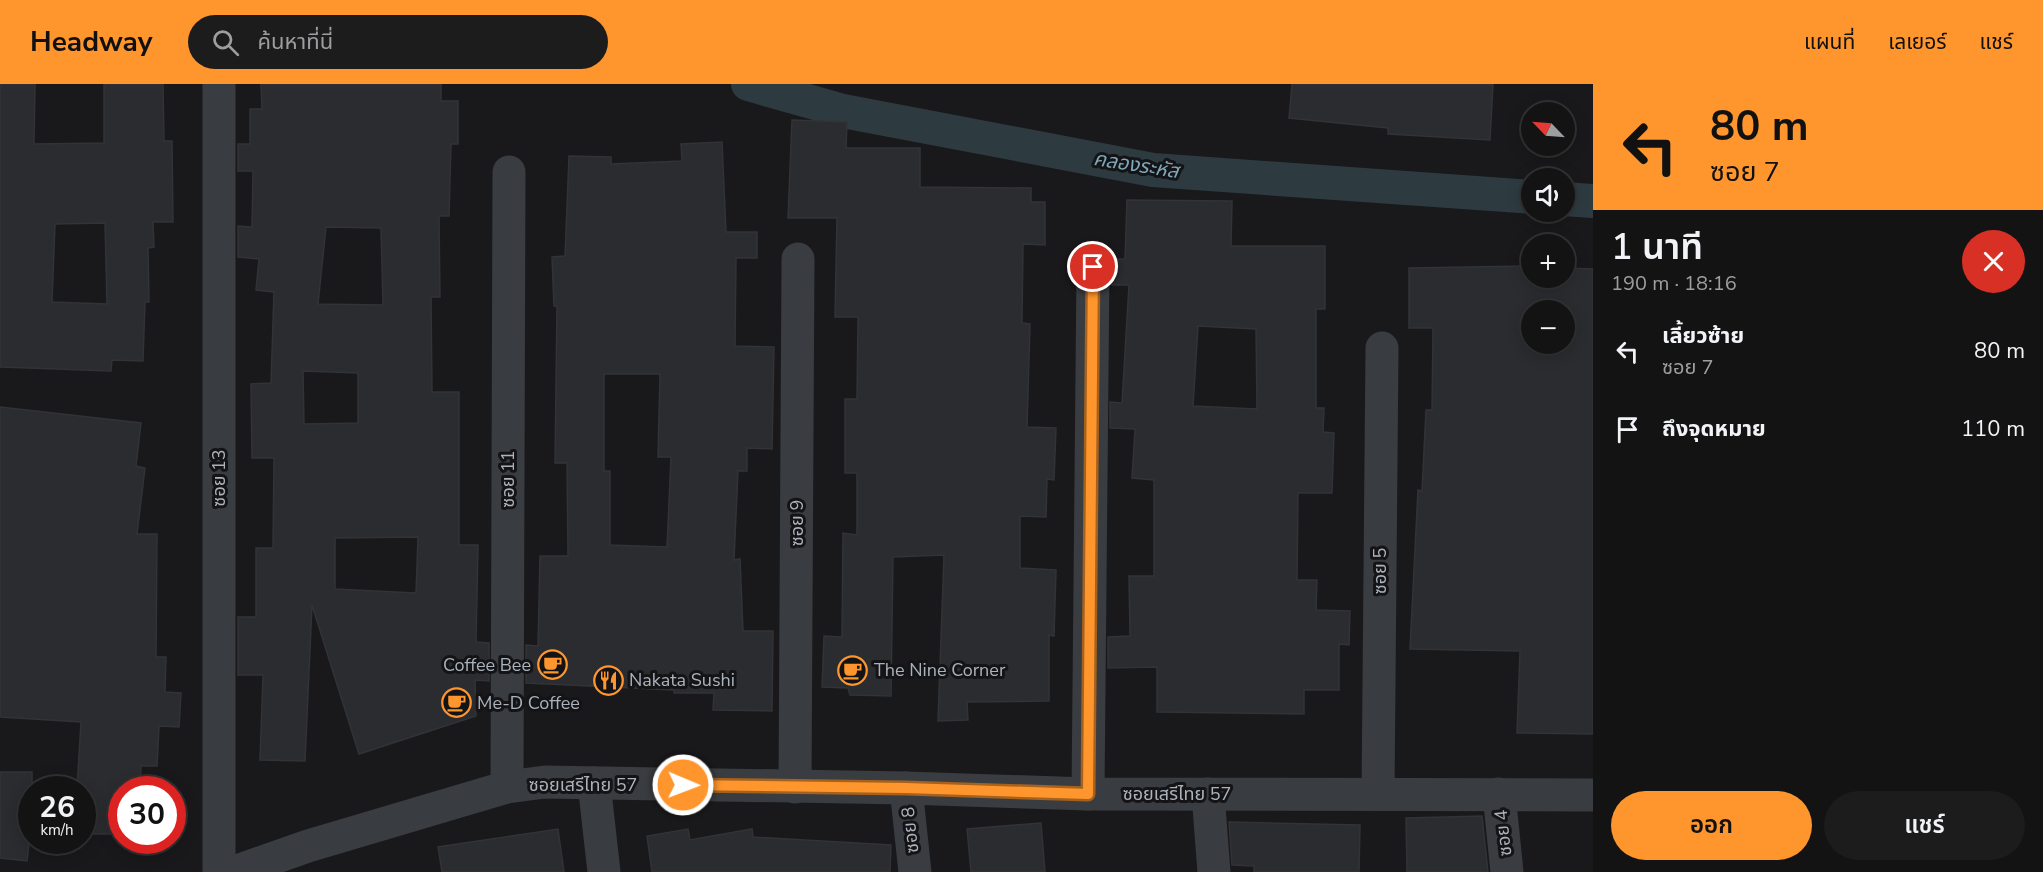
<!DOCTYPE html>
<html lang="th">
<head>
<meta charset="utf-8">
<style>
  :root { --surface:#131314; --page:#1c1c1d; --text:#f1f3f6; --muted:#9d9ea0; --line:#323234; --accent:#ff952d }
  body { margin:0; font-family:"Nunito Sans","Noto Sans Thai",sans-serif; background:var(--page); color:var(--text); height:100vh; display:flex; flex-direction:column; font-size:22px; white-space:nowrap }
  * { box-sizing:border-box; margin:0 }
  p { font-size:20px; color:var(--muted) }
  .icon { flex:none; width:33px; height:33px; fill:none; stroke:currentColor; stroke-width:2; stroke-linecap:round; stroke-linejoin:round }
  .map { position:relative; flex:1; overflow:hidden }
  .sheet { display:flex; flex-direction:column; background:var(--surface); width:450px }
  .sheet>* { flex:none }
  .hud { background:#ff952d; color:#111; overflow:hidden }
  .needle { width:39px; rotate:295deg }
  .fabs { position:absolute; left:1521px; top:18px; display:grid; gap:12px }
  .fabs a { display:grid; place-items:center; width:54px; height:54px; border-radius:50%; background:var(--surface); box-shadow:0 3px 15px #0003,0 0 0 2px var(--line); font-size:30px }
  .speed { position:absolute; left:18px; top:692px; display:flex; gap:12px; font-size:30px; font-weight:700; text-align:center }
  .speed>* { display:grid; place-content:center; width:78px; height:78px; border-radius:50%; background:var(--surface); box-shadow:0 3px 15px #0003,0 0 0 2px var(--line); line-height:1 }
  .speed small { font-size:15px; font-weight:400 }
  .speed .limit { border:9px solid #d22; background:#fff; color:#111 }
  .pin { position:absolute; display:grid; place-items:center; width:51px; height:51px; color:#fff; margin:-26px; border:3px solid #fff; border-radius:50%; box-shadow:0 2px 6px #0007 }
  .me { position:absolute; width:66px; margin:-33px; rotate:91deg; stroke-linejoin:round; filter:drop-shadow(0 0 4px #0008) }
  .turn { display:flex; align-items:center; gap:21px; height:126px; padding:0 18px; font-size:27px }
  .turn .icon { width:78px; height:78px; stroke-width:2.5 }
  .turn b { display:block; font-size:42px; line-height:51px }
  .round { display:grid; place-items:center; flex:none; width:63px; height:63px; border-radius:32px; background:var(--page) }
  .head { display:flex; align-items:center; justify-content:space-between; height:102px; padding:0 18px }
  h1 { font-size:36px; font-weight:600; line-height:45px }
  .cta { display:flex; gap:12px; margin-top:auto; padding:12px 18px }
  .cta a { flex:1; height:69px; border-radius:36px; background:var(--accent); color:#111; font-size:24px; font-weight:600; line-height:69px; text-align:center }
  .cta a+a { background:var(--page); color:var(--text) }
  ul { padding:0; list-style:none }
  li { display:flex; align-items:center; gap:18px; height:78px; padding:0 18px }
  li div { flex:1 }
  li b { display:block; font-size:22px }
  li em { font-style:normal }
  header { display:flex; align-items:center; gap:36px; box-sizing:border-box; height:84px; padding:0 30px; background:var(--accent); color:#111 }
  header strong { font-size:28px }
  nav { display:flex; gap:33px; margin-inline-start:auto; font-size:21px }
  .search { width:420px; height:54px; background:var(--page); display:flex; align-items:center; gap:15px; box-sizing:border-box; padding:0 21px; border-radius:33px; color:var(--muted); font-size:22px }
  main { display:flex; flex:1; min-height:0 }
  .map>svg:first-child { display:block }
  .lines { fill:none; stroke-linecap:round; stroke-linejoin:round }
  .canal { stroke:#2d3b40; stroke-width:34 }
  .building { fill:#2b2c2f; stroke:#323337; stroke-width:1.5; fill-rule:evenodd }
  .minor { stroke:#393c40; stroke-width:33 }
  .route-casing { stroke:#a6611d; stroke-width:15 }
  .route { stroke:#ff952d; stroke-width:10 }
  .labels { text-anchor:middle; dominant-baseline:central; stroke-width:6; stroke-linejoin:round; paint-order:stroke }
  .street-label { font-size:18px; fill:#aab2bc; stroke:#141416 }
  .poi-label { font-size:18px; fill:#aab2bc; stroke:#141416; text-anchor:start }
  .water-label { font-size:20px; font-style:italic; fill:#7fa7b9; stroke:#141416 }
</style>
</head>
<body>
<header>
<strong>Headway</strong>
<div class="search"><svg class="icon" aria-label="search" viewBox="0 0 24 24"><circle cx="10" cy="10" r="6"/><path d="M15 15l6 6"/></svg>ค้นหาที่นี่</div>
<nav><a>แผนที่</a><a>เลเยอร์</a><a>แชร์</a></nav>
</header>
<main>
<div class="map">
<svg width="1593" height="788" viewBox="0 0 1593 788">
  <rect width="100%" height="100%" fill="#19191b"/>
  <g class="lines">
    <g class="canal">
      <path d="M 748,0 L 843,27 L 1153,86 L 1532,113"/>
      <path d="M 1564,115 L 1593,117"/>
    </g>
  </g>
  <g class="building">
    <path d="M 0,0 L 35,0 L 34,60 L 104,59 L 104,0 L 163,0 L 164,57 L 172,57 L 173,138 L 153,138 L 154,163 L 148,164 L 149,218 L 145,218 L 143,277 L 112,276 L 111,287 L 0,283 ZM 105,139 L 107,220 L 52,218 L 55,140 Z"/>
    <path d="M 261,0 L 441,0 L 441,17 L 458,17 L 458,60 L 451,60 L 449,132 L 439,132 L 440,213 L 431,213 L 432,308 L 459,308 L 459,461 L 478,461 L 476,558 L 489,559 L 489,597 L 475,596 L 476,632 L 359,670 L 312,521 L 305,677 L 260,676 L 263,591 L 238,591 L 238,533 L 256,533 L 256,464 L 273,464 L 274,374 L 252,374 L 251,300 L 271,299 L 274,208 L 256,206 L 259,175 L 238,173 L 238,142 L 252,143 L 253,87 L 238,87 L 238,60 L 250,60 L 250,25 L 262,25 ZM 326,143 L 381,144 L 383,221 L 318,220 ZM 303,287 L 358,289 L 358,339 L 304,340 ZM 418,453 L 416,509 L 335,505 L 335,454 Z"/>
    <path d="M 1292,0 L 1493,0 L 1490,56 L 1388,50 L 1388,44 L 1289,34 Z"/>
    <path d="M 792,36 L 847,38 L 846,64 L 920,64 L 920,103 L 1031,104 L 1031,118 L 1045,118 L 1045,161 L 1023,160 L 1022,239 L 1030,240 L 1027,343 L 1056,344 L 1054,396 L 1047,395 L 1046,433 L 1020,432 L 1020,484 L 1056,486 L 1054,552 L 1049,551 L 1049,617 L 967,618 L 968,636 L 938,637 L 944,471 L 893,473 L 891,612 L 850,611 L 848,604 L 822,603 L 824,552 L 842,553 L 843,449 L 857,451 L 857,389 L 845,389 L 845,315 L 857,315 L 858,233 L 835,233 L 837,134 L 788,134 Z"/>
    <path d="M 722,58 L 726,148 L 757,148 L 757,174 L 736,174 L 735,262 L 774,263 L 772,365 L 747,364 L 747,387 L 738,387 L 734,476 L 740,475 L 743,547 L 773,547 L 772,627 L 713,626 L 714,609 L 674,609 L 674,606 L 526,599 L 526,561 L 538,562 L 540,472 L 568,472 L 567,379 L 555,379 L 557,222 L 554,222 L 552,173 L 565,172 L 569,72 L 611,73 L 611,80 L 682,77 L 681,60 ZM 604,290 L 660,290 L 658,373 L 671,373 L 667,463 L 610,461 L 610,387 L 604,387 Z"/>
    <path d="M 1127,116 L 1232,117 L 1231,162 L 1325,162 L 1325,225 L 1316,225 L 1316,324 L 1324,324 L 1323,348 L 1334,349 L 1332,409 L 1298,409 L 1297,496 L 1317,496 L 1316,526 L 1350,527 L 1349,561 L 1339,560 L 1339,606 L 1304,606 L 1304,630 L 1157,628 L 1157,583 L 1108,584 L 1108,553 L 1130,552 L 1129,492 L 1154,492 L 1154,396 L 1132,394 L 1135,345 L 1110,344 L 1110,318 L 1122,319 L 1129,201 L 1112,201 L 1110,175 L 1125,175 ZM 1198,242 L 1256,245 L 1257,325 L 1193,322 Z"/>
    <path d="M 1532,182 L 1532,194 L 1564,194 L 1564,184 L 1593,185 L 1593,650 L 1517,649 L 1520,567 L 1410,565 L 1418,406 L 1422,407 L 1426,326 L 1432,326 L 1433,244 L 1409,244 L 1409,184 ZM 1532,226 L 1564,226 L 1564,260 L 1532,260 Z"/>
    <path d="M 0,323 L 141,339 L 136,382 L 145,384 L 137,450 L 157,450 L 156,573 L 166,573 L 165,608 L 181,609 L 179,643 L 159,642 L 157,682 L 141,682 L 140,705 L 122,705 L 122,750 L 82,750 L 82,705 L 77,705 L 81,638 L 0,633 Z"/>
    <path d="M 0,688 L 32,688 L 32,734 L 27,777 L 0,774 Z"/>
    <path d="M 1482,732 L 1488,788 L 1407,788 L 1406,734 Z"/>
    <path d="M 1229,738 L 1360,741 L 1359,788 L 1254,788 L 1254,782 L 1232,781 Z"/>
    <path d="M 1041,739 L 1045,788 L 971,788 L 967,745 Z"/>
    <path d="M 558,745 L 564,788 L 442,788 L 438,763 Z"/>
    <path d="M 688,745 L 690,756 L 752,745 L 753,753 L 891,761 L 890,788 L 652,788 L 647,752 Z"/>
  </g>
  <g class="lines">
    <g class="minor">
      <path d="M 594,699 L 604,788"/>
      <path d="M 507,703 L 509,88"/>
      <path d="M 795,703 L 798,175"/>
      <path d="M 906,704 L 915,788"/>
      <path d="M 1088,710 L 1093,183"/>
      <path d="M 1208,710 L 1214,788"/>
      <path d="M 1378,710 L 1382,264"/>
      <path d="M 1499,710 L 1507,788"/>
      <path d="M 219,788 L 219,0"/>
      <path d="M 234,788 L 308,762 L 507,703 L 545,698 L 906,704 L 1088,710 L 1593,711"/>
    </g>
  </g>
  <g class="lines">
    <defs>
      <path id="route" d="M 683,701 L 906,704 L 1088,710 L 1093,183"/>
    </defs>
    <use href="#route" class="route-casing"/>
    <use href="#route" class="route"/>
  </g>
  <defs>
    <symbol id="cafe-ring" viewBox="-11 -11 22 22"><circle r="9.5" fill="#141416" stroke="#ff952d" stroke-width="1.5"/><path d="M-5.5-4.5H6V0H3Q3 3.5 0 3.5H-2.5Q-5.5 3.5-5.5 0ZM3-3.2v2h1.7v-2ZM-6 4.5H4V6H-6Z" fill="#ff952d"/></symbol>
    <symbol id="restaurant-ring" viewBox="-11 -11 22 22"><circle r="9.5" fill="#141416" stroke="#ff952d" stroke-width="1.5"/><path d="M-5-6h1v4h1v-4h1v4h1v-4h1v5L-1.5 .5V6h-2V.5L-5-1ZM5-6V6H3V1.5H1.5Q1.5-4 5-6Z" fill="#ff952d"/></symbol>
  </defs>
  <g fill-rule="evenodd">
    <use href="#cafe-ring" x="536" y="564" width="33" height="33"/>
    <use href="#cafe-ring" x="836" y="570" width="33" height="33"/>
    <use href="#restaurant-ring" x="592" y="580" width="33" height="33"/>
    <use href="#cafe-ring" x="440" y="602" width="33" height="33"/>
  </g>
  <g class="labels">
    <g class="street-label">
      <text transform="translate(219 394) rotate(-90)">ซอย 13</text>
      <text transform="translate(508 395) rotate(-90)">ซอย 11</text>
      <text transform="translate(797 439) rotate(-90)">ซอย 9</text>
      <text transform="translate(1380 487) rotate(-90)">ซอย 5</text>
      <text x="583" y="701">ซอยเสรีไทย 57</text>
      <text x="1177" y="710">ซอยเสรีไทย 57</text>
      <text transform="translate(910 746) rotate(-96)">ซอย 8</text>
      <text transform="translate(1503 749) rotate(-96)">ซอย 4</text>
    </g>
    <g class="poi-label">
      <text x="531" y="581" text-anchor="end">Coffee Bee</text>
      <text x="874" y="586">The Nine Corner</text>
      <text x="629" y="596">Nakata Sushi</text>
      <text x="477" y="619">Me-D Coffee</text>
    </g>
    <g class="water-label">
      <text transform="translate(1136 81) rotate(9)">คลองระหัส</text>
    </g>
  </g>
</svg>
<div class="fabs">
<a><svg class="needle" viewBox="-14 -14 28 28"><path d="M0-13l5 13h-10z" fill="#e53935"/><path d="M0 13l5-13h-10z" fill="#9d9ea0"/></svg></a>
<a><svg class="icon" aria-label="sound" viewBox="0 0 24 24"><path d="M4 9h4l5-4v14l-5-4H4zM17 9q2 3 0 6"/></svg></a>
<a>+</a>
<a>−</a>
</div>
<div class="speed"><div>26<small>km/h</small></div><div class="limit">30</div></div>
<div class="pin" style="left:1093px;top:183px;background:#d93025"><svg class="icon" aria-label="arrive" viewBox="0 0 24 24"><path d="M6 21V4h12l-3 4 3 4H6"/></svg></div>
<svg class="me" style="left:683px;top:701px" viewBox="-20 -20 40 40"><circle r="17" fill="#ff952d" stroke="#fff" stroke-width="3"/><path d="M0-11L8 9 0 5-8 9z" fill="#fff"/></svg>
</div>
<section class="sheet">
<div class="hud">
<div class="turn"><svg class="icon" aria-label="left" viewBox="0 0 24 24"><path d="M17 20v-9H6M10 6l-5 5 5 5"/></svg><div><b>80 m</b>ซอย 7</div></div>
</div>
<div class="head"><div><h1>1 นาที</h1><p>190 m · 18:16</p></div><a class="round" style="background:#d93025;color:#fff"><svg class="icon" aria-label="close" viewBox="0 0 24 24"><path d="M6 6l12 12M18 6L6 18"/></svg></a></div>
<ul>
<li><svg class="icon" aria-label="left" viewBox="0 0 24 24"><path d="M17 20v-9H6M10 6l-5 5 5 5"/></svg><div><b>เลี้ยวซ้าย</b><p>ซอย 7</p></div><em>80 m</em></li>
<li><svg class="icon" aria-label="arrive" viewBox="0 0 24 24"><path d="M6 21V4h12l-3 4 3 4H6"/></svg><div><b>ถึงจุดหมาย</b></div><em>110 m</em></li>
</ul>
<div class="cta"><a>ออก</a><a>แชร์</a></div>
</section>
</main>
</body>
</html>
